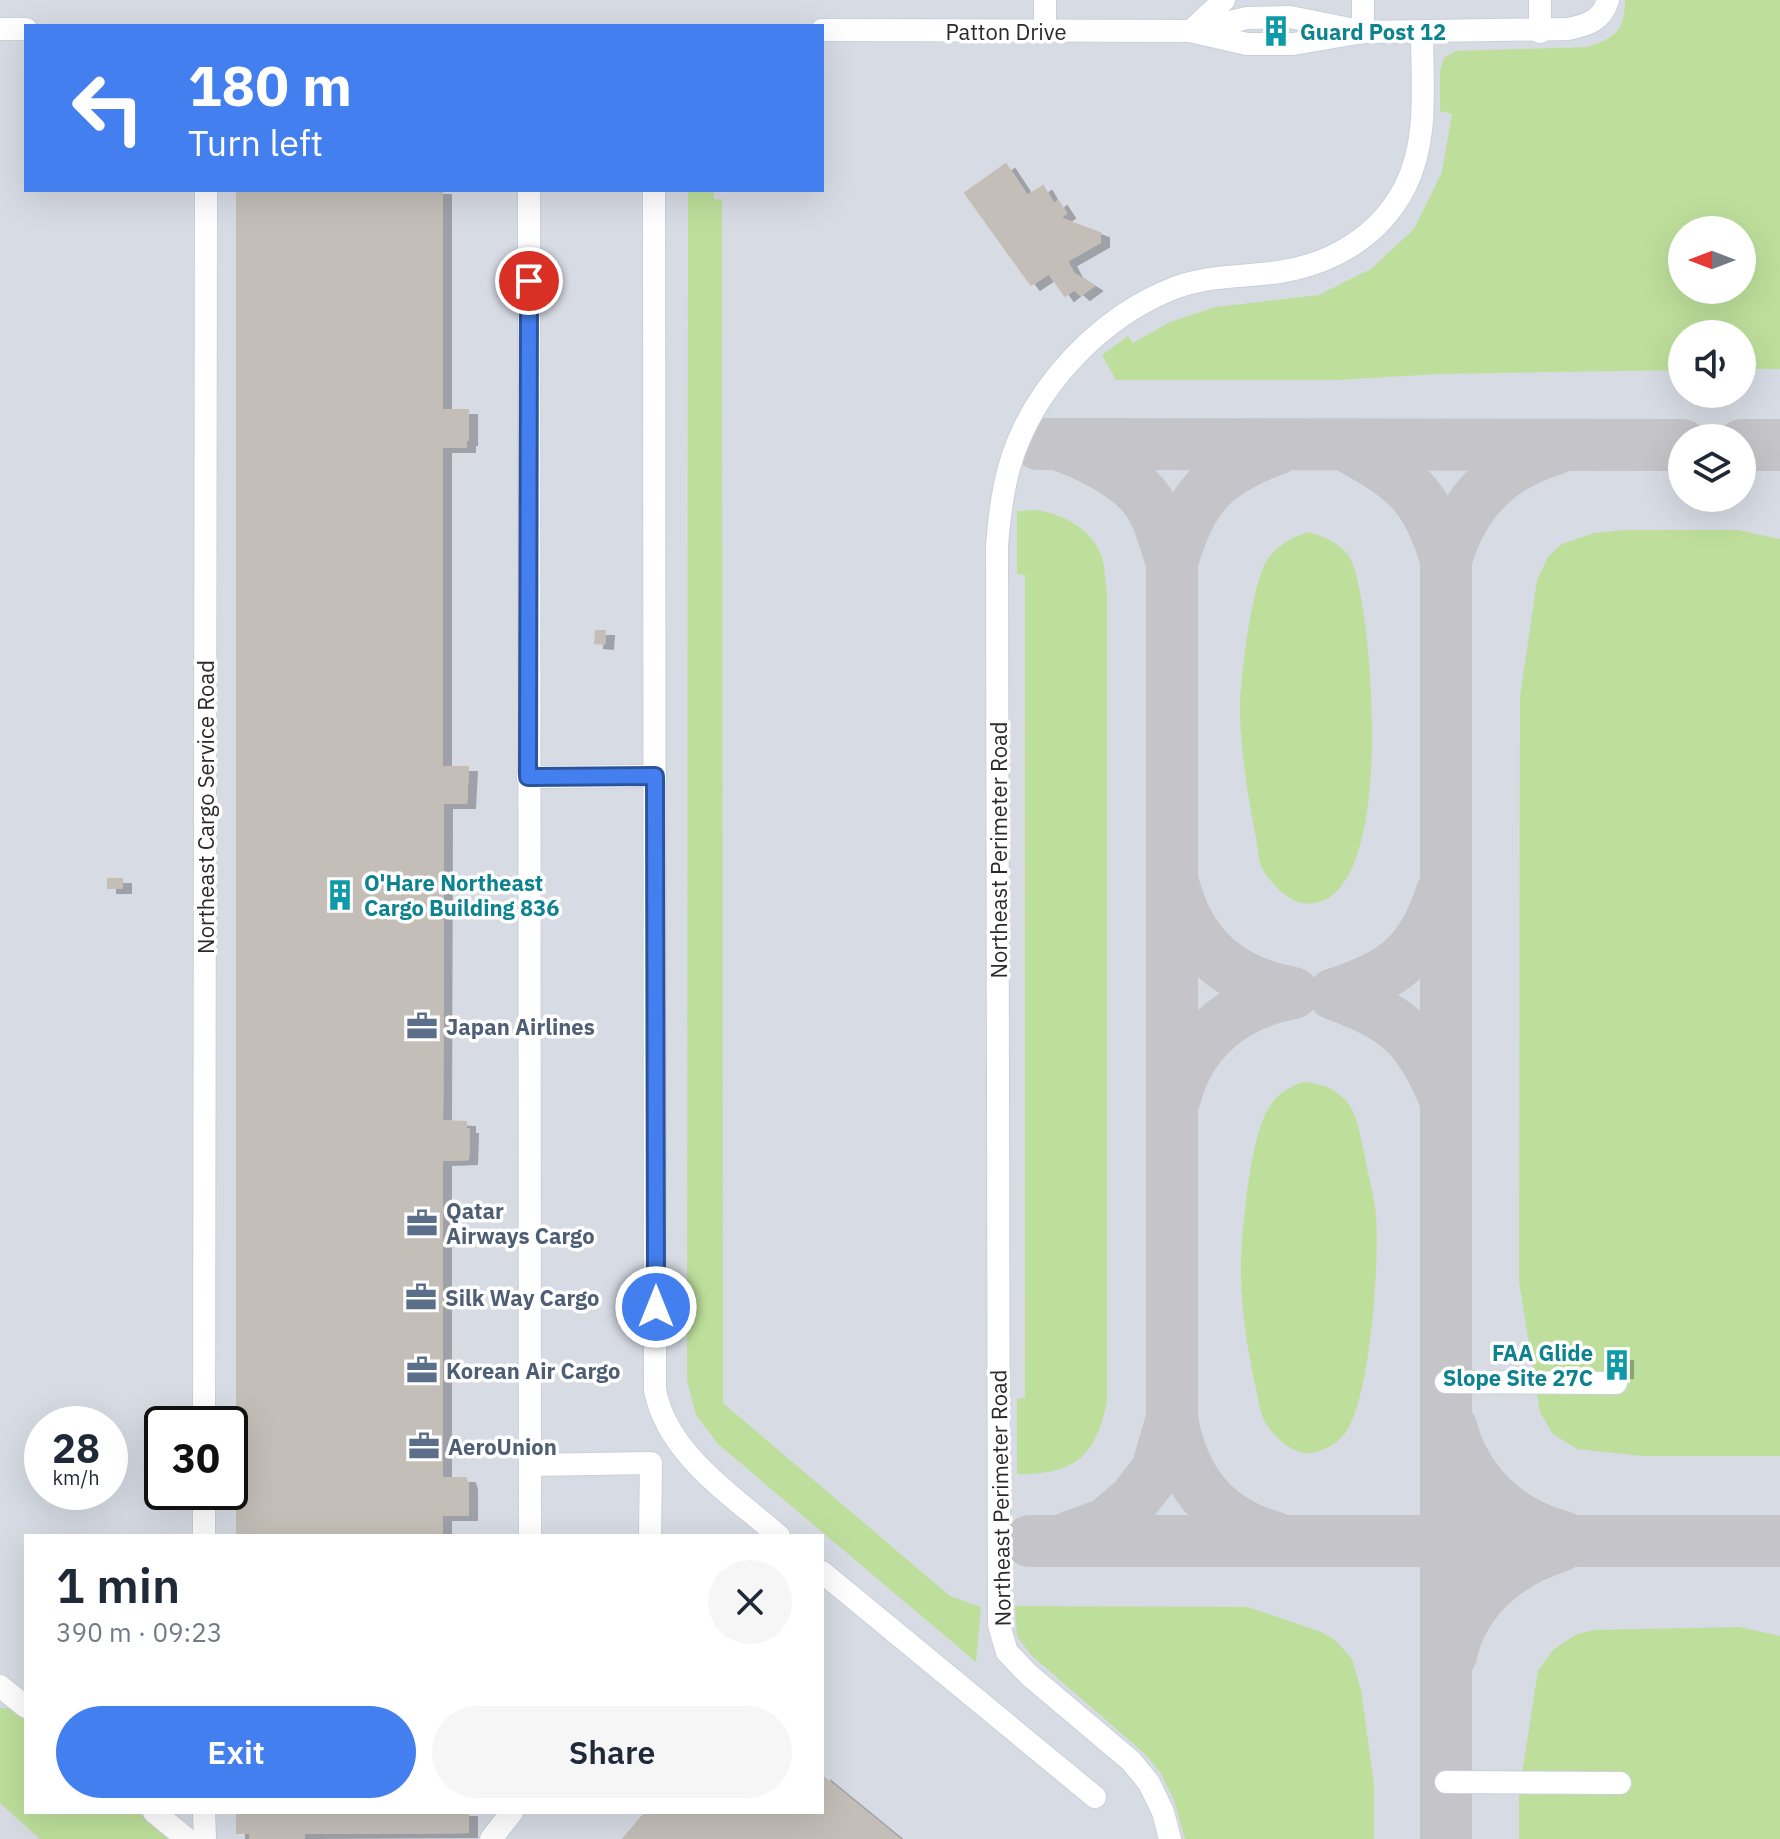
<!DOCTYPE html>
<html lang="en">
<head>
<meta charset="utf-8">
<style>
  :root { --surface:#fff; --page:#f6f6f7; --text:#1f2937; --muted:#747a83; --accent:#447ff0 }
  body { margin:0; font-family:"IBM Plex Sans",sans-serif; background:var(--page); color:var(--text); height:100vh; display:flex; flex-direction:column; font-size:30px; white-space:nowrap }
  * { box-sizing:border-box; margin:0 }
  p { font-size:26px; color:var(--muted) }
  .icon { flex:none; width:44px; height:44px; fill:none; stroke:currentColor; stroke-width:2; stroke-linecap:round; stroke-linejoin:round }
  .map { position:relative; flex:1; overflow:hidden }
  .side { position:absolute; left:24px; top:1534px; width:800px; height:280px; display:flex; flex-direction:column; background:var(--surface); border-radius:0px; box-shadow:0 8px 32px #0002 }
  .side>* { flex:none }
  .top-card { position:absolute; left:24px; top:24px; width:800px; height:168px; border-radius:0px; box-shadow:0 8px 32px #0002; background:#447ff0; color:#fff; overflow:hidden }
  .needle { width:52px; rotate:270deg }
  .fabs { position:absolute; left:1668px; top:216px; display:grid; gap:16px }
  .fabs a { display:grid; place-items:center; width:88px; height:88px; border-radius:50%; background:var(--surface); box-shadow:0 8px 32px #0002; font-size:40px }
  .speed { position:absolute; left:24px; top:1406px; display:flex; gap:16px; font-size:40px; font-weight:700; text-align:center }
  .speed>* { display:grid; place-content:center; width:104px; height:104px; border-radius:50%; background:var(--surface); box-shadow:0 8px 32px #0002; line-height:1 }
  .speed small { font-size:20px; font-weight:400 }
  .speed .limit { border:4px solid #111; border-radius:12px; background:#fff; color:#111 }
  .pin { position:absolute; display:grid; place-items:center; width:68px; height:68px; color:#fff; margin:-34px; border:4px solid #fff; border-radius:50%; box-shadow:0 2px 8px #0007 }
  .me { position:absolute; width:88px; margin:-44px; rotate:0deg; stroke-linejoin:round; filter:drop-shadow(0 0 6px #0008) }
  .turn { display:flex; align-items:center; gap:28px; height:168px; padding:0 32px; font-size:36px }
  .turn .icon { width:104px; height:104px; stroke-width:2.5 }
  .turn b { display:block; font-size:56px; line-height:68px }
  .round { display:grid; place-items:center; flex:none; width:84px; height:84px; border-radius:42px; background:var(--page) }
  .headline { display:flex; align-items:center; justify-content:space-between; height:136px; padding:0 32px }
  h1 { font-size:48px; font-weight:600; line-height:60px }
  .button { display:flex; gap:16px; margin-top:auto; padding:16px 32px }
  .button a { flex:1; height:92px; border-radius:48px; background:var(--accent); color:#fff; font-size:32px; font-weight:600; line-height:92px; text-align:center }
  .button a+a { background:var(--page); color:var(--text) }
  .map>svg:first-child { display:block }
  .airport { fill:#d7dbe4; fill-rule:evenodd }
  .green { fill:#bddf9b; fill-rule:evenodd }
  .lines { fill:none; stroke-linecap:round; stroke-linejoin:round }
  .taxiway { stroke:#c5c4c8; stroke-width:52 }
  .building { fill:#c3beb8; stroke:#c6beb6; stroke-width:2; filter:url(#shadow) }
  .minor-casing { stroke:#cad0db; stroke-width:24 }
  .minor { stroke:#fff; stroke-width:22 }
  .route-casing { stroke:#2c539c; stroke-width:20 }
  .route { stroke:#447ff0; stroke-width:14 }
  .labels { text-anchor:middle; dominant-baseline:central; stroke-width:7; stroke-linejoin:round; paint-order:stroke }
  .street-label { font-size:22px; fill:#2a2a2a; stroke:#fff }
  .culture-label { font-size:22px; font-weight:bold; fill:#0d838f; stroke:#fff; text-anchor:start }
  .service-label { font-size:22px; font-weight:bold; fill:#4e5e75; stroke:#fff; text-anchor:start }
</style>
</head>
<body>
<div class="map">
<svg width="1780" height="1839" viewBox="0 0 1780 1839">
  <defs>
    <filter id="shadow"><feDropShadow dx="9" dy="5" stdDeviation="0" flood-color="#0004"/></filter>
  </defs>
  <rect width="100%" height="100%" fill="#ebe2dc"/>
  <path class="airport" d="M 0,0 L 1780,0 L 1780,1839 L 0,1839 ZM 26,26 L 822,26 L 822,190 L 26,190 ZM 1682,230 L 1742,230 L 1742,290 L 1682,290 ZM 1682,334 L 1742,334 L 1742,394 L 1682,394 ZM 1682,438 L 1742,438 L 1742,498 L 1682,498 ZM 42,1424 L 110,1424 L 110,1492 L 42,1492 ZM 162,1424 L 230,1424 L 230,1492 L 162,1492 ZM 26,1536 L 822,1536 L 822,1812 L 26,1812 Z"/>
  <g class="green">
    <path d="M 1625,0 L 1780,0 L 1780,369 L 1742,369 L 1742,334 L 1682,334 L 1682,370 L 1440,374 L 1336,380 L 1116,380 L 1102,355 L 1128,336 L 1133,343 L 1170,322 L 1216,307 L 1319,295 L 1371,269 L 1414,229 L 1442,172 L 1452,114 L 1440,111 L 1440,70 L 1444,58 L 1456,51 L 1587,47 C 1615,38 1625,31 1625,0 ZM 1742,230 L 1742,290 L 1682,290 L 1682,230 Z"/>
    <path d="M 688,190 L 714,190 L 714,199 L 722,199 L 723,1403 L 950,1596 L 981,1607 L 976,1662 L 718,1444 L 696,1415 L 687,1380 Z"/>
    <path d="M 1036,510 C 1062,514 1091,528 1101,555 C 1105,566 1105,580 1107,592 L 1107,1401 C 1096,1457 1074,1475 1017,1474 L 1017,1399 L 1025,1398 L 1025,575 L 1017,574 L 1017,511 Z"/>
    <path d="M 1625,530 L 1737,530 L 1780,539 L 1780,1456 L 1643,1456 L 1577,1449 L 1553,1434 L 1540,1412 L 1519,1282 L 1520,697 L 1537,580 L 1548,557 L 1562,544 L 1594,533 Z"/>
    <path d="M 1309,532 C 1325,537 1345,545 1352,562 C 1374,616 1399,918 1302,903 C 1287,901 1269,881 1262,868 C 1258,859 1258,847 1256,838 C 1248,799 1242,757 1240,718 C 1239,683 1250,600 1263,568 C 1271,549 1290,537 1309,532 Z"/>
    <path d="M 1304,1082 C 1321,1084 1336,1088 1347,1102 C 1358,1116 1360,1136 1364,1153 C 1367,1170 1372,1188 1375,1206 C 1381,1249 1371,1398 1346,1432 C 1338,1443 1324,1451 1311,1453 C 1292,1455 1272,1435 1264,1420 C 1259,1409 1258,1396 1255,1384 C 1247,1347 1241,1309 1241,1271 C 1241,1235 1250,1140 1267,1111 C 1275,1095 1288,1087 1304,1082 Z"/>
    <path d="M 1015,1606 L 1248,1607 L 1321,1632 L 1335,1640 L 1352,1659 L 1361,1690 L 1374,1785 L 1374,1839 L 1185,1839 L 1174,1800 L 1160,1772 L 1144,1753 L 1031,1655 L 1017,1636 Z"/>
    <path d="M 1739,1627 L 1780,1636 L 1780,1839 L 1519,1839 L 1519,1793 L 1538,1671 L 1553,1650 L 1575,1635 L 1594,1630 Z"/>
    <path d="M 0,1708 L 12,1708 L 26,1720 L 26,1812 L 138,1812 L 171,1839 L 40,1839 L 0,1803 Z"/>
  </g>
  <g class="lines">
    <g class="taxiway">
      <path d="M 1038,444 L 1682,445"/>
      <path d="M 1742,445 L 1780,445"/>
      <path d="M 1347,446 C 1405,478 1427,494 1446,560 L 1446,1839"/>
      <path d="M 1065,447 C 1094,458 1132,477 1149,503 C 1161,521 1165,543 1172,563 C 1191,496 1213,472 1279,448"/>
      <path d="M 1446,560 C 1463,503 1497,466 1555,449"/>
      <path d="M 1172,563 L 1172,1418"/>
      <path d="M 1442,892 C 1422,954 1395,975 1334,994 C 1397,1017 1419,1035 1445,1099"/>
      <path d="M 1175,1098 C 1190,1039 1234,1004 1293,993 C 1232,982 1191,949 1175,889"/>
      <path d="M 1451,1427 C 1466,1483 1508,1523 1563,1537"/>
      <path d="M 1070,1537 L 1106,1524 L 1134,1500 L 1157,1470 L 1172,1418 C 1182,1478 1213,1520 1273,1537"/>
      <path d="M 1030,1541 L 1780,1541"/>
      <path d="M 1451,1655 C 1463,1600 1507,1562 1560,1546"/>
    </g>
  </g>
  <g class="building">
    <path d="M 1006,164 L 1027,196 L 1043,186 L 1054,205 L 1058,201 L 1066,213 L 1061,217 L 1061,250 L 1073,273 L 1093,286 L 1081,295 L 1074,289 L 1065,296 L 1049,273 L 1031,285 L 965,193 Z"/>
    <path d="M 237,190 L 442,190 L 442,410 L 468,410 L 468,440 L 466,440 L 466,447 L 442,447 L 442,767 L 468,767 L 466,803 L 443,803 L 442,1121 L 466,1122 L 466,1129 L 469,1129 L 468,1159 L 442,1160 L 442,1478 L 466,1478 L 468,1485 L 468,1515 L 442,1515 L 442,1536 L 237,1536 Z"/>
    <path d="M 1062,219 L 1100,233 L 1100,242 L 1065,262 L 1059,234 Z"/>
    <path d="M 596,631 L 605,631 L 604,644 L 595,643 Z"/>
    <rect x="108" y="879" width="14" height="9"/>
    <path d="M 1609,1355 L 1624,1356 L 1624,1373 L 1609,1374 Z"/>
    <path d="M 822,1776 L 899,1839 L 623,1839 L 646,1812 L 822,1812 Z"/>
    <path d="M 237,1812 L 468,1812 L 468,1832 L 304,1833 L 304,1839 L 250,1839 L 250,1833 L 237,1833 Z"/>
  </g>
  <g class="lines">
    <defs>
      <g id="minor">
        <path d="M 1363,0 L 1363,32"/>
        <path d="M 1540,0 L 1540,32"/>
        <path d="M 0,29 L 26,29"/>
        <path d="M 1193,29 L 1224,0"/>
        <path d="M 822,30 L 1190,31 L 1247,44 L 1293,44 L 1363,32 L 1568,29 C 1587,25 1602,21 1608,0"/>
        <path d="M 1195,30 L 1247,18 L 1290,17 L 1350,29"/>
        <path d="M 1045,31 L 1045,0"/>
        <path d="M 529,190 L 530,1536"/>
        <path d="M 654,190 L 655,1390 C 667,1454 733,1496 779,1536"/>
        <path d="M 528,777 L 655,776"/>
        <path d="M 1446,1382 L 1616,1383"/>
        <path d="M 204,1424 L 206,190"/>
        <path d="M 530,1465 L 651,1463 L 650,1536"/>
        <path d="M 204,1492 L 204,1536"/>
        <path d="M 822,1572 L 1095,1797"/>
        <path d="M 0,1686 L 26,1707"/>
        <path d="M 1446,1782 L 1620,1783"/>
        <path d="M 154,1812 L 187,1839"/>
        <path d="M 204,1812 L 205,1839"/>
        <path d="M 491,1839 L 512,1812"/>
        <path d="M 1170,1839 L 1163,1812 L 1149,1783 L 1131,1761 L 1029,1675 L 1007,1652 L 999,1625 L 997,546 C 999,520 1002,494 1009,468 C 1031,389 1100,316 1177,287 C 1210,275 1245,277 1279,272 C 1332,264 1380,236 1405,187 C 1429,140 1422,84 1422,32"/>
      </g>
    </defs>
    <use href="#minor" class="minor-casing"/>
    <use href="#minor" class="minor"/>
  </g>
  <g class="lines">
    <defs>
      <path id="route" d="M 529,281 L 528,777 L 655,776 L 656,1307"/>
    </defs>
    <use href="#route" class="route-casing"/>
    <use href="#route" class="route"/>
  </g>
  <defs>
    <symbol id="building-bare" viewBox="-9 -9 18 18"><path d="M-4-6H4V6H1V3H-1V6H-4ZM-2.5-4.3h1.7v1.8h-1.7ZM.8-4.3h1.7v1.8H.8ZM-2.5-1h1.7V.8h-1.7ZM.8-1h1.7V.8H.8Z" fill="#0f9aa8" stroke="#fff" stroke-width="2.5" paint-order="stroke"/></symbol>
    <symbol id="office-bare" viewBox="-9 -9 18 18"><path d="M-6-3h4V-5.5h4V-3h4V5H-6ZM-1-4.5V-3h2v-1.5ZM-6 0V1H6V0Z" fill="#5c6f8a" stroke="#fff" stroke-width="2.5" paint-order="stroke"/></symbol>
  </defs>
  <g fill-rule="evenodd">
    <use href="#building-bare" x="1254" y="9" width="44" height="44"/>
    <use href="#building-bare" x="318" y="873" width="44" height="44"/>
    <use href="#office-bare" x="400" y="1004" width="44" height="44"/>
    <use href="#office-bare" x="400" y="1201" width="44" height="44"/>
    <use href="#office-bare" x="399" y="1275" width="44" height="44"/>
    <use href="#building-bare" x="1595" y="1343" width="44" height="44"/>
    <use href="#office-bare" x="400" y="1348" width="44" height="44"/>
    <use href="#office-bare" x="402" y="1424" width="44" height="44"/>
  </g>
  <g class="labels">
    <g class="street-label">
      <text x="1006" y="31">Patton Drive</text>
      <text transform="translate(205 807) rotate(-90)">Northeast Cargo Service Road</text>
      <text transform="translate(998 850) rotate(-90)">Northeast Perimeter Road</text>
      <text transform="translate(1000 1498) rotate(-91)">Northeast Perimeter Road</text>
    </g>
    <g class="culture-label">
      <text x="1300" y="31">Guard Post 12</text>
      <text x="364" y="882">O'Hare Northeast<tspan x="364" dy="25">Cargo Building 836</tspan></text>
      <text x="1593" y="1352" text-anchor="end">FAA Glide<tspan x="1593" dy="25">Slope Site 27C</tspan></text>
    </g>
    <g class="service-label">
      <text x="446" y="1026">Japan Airlines</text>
      <text x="446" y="1210">Qatar<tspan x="446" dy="25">Airways Cargo</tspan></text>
      <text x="445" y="1297">Silk Way Cargo</text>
      <text x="446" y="1370">Korean Air Cargo</text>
      <text x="448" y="1446">AeroUnion</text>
    </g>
  </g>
</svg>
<div class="fabs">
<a><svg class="needle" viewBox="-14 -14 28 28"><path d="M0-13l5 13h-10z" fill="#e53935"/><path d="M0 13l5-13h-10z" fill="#747a83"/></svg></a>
<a><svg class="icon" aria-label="sound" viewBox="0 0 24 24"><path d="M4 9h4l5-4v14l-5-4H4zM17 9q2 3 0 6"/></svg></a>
<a><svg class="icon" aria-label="layers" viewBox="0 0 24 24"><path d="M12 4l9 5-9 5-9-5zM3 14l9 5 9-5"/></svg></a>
</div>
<div class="speed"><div>28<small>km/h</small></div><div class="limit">30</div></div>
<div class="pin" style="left:529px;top:281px;background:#d93025"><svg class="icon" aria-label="arrive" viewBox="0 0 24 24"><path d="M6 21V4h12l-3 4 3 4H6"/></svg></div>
<svg class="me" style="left:656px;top:1307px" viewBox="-20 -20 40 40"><circle r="17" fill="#447ff0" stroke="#fff" stroke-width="3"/><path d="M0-11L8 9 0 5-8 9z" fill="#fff"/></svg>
<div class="top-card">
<div class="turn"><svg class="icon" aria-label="left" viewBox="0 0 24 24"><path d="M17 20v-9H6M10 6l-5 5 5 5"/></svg><div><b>180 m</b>Turn left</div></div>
</div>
<section class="side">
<div class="headline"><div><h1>1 min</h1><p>390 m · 09:23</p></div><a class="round"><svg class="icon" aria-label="close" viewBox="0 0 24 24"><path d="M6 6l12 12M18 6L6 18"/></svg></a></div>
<div class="button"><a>Exit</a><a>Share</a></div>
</section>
</div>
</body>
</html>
